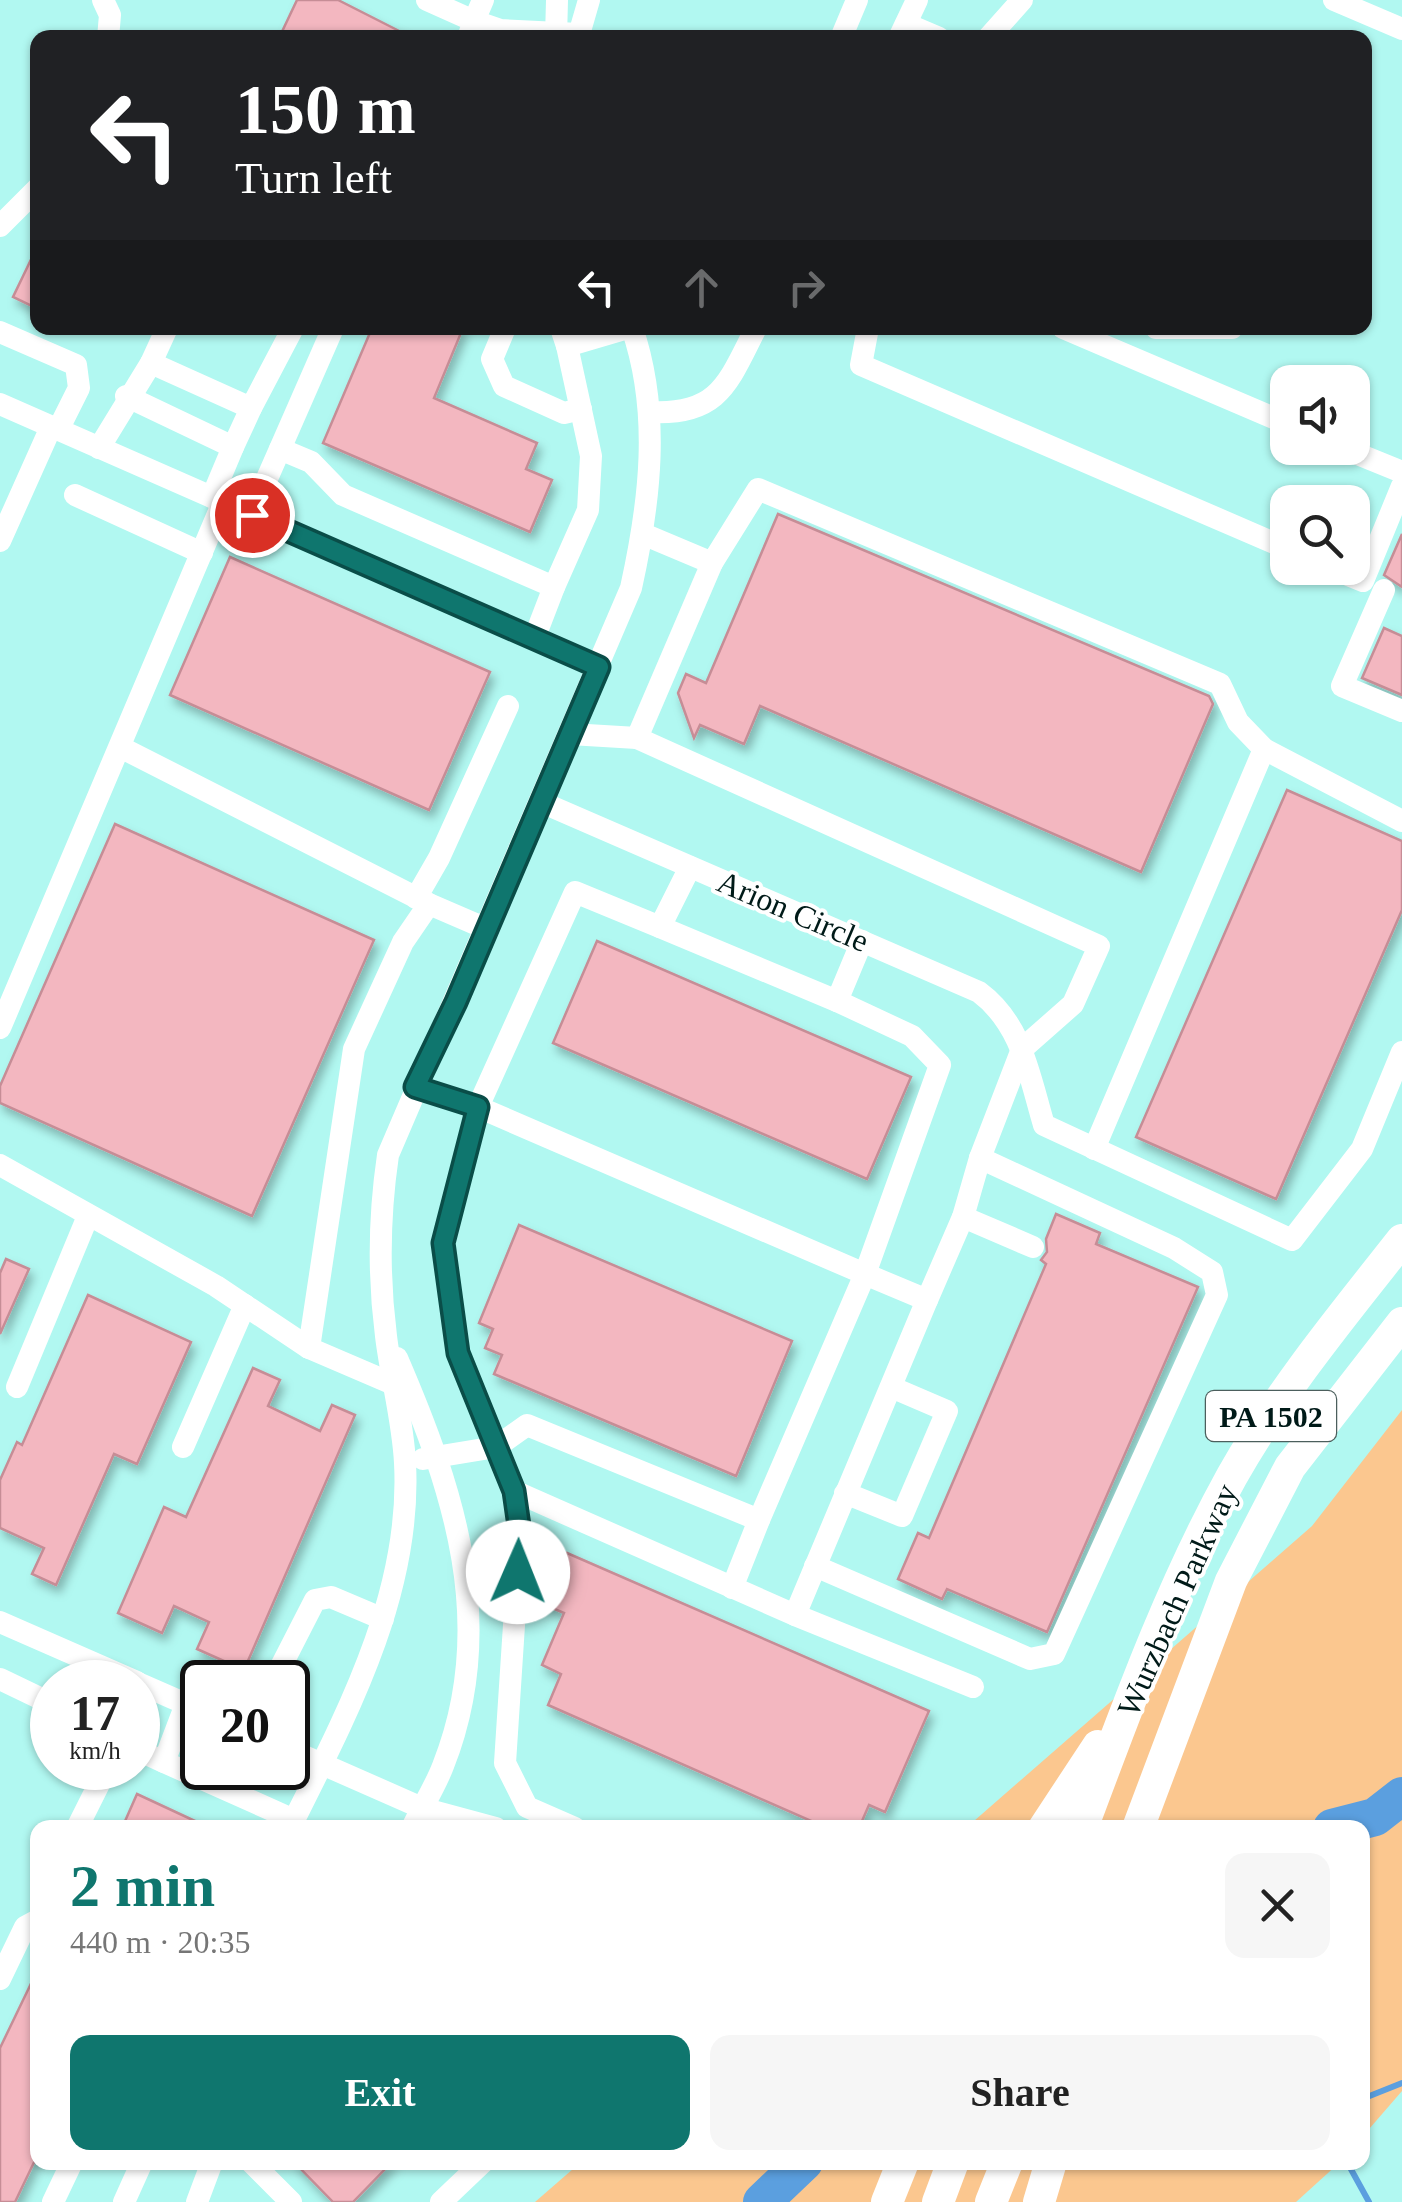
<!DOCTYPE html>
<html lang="en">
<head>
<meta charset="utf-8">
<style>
  :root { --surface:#fff; --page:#f6f6f6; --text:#222; --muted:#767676; --accent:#0f766e }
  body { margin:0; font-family:"Times New Roman",serif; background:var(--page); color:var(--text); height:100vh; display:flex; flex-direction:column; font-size:38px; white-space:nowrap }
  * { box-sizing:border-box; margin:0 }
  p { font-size:32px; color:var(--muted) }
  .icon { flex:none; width:55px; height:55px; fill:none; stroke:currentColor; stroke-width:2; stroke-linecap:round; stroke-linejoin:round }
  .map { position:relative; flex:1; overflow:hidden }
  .details { position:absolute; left:30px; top:1820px; width:1340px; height:350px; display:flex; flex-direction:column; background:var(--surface); border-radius:20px; box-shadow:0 2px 8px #0004 }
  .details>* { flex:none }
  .hud { position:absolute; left:30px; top:30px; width:1342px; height:305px; border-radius:20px; box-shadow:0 2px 8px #0004; background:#202124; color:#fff; overflow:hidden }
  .fabs { position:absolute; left:1270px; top:365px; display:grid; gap:20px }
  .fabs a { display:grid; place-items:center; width:100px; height:100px; border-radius:20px; background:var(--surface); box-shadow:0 2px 8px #0004; font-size:50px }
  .speed { position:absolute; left:30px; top:1660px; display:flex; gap:20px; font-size:50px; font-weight:700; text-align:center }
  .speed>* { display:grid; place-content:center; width:130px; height:130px; border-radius:50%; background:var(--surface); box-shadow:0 2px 8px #0004; line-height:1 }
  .speed small { font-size:25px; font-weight:400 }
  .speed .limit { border:5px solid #111; border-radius:15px; background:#fff; color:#111 }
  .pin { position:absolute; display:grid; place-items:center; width:85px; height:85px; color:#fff; margin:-42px; border:5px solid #fff; border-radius:50%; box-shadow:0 2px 10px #0007 }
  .me { position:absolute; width:110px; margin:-55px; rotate:1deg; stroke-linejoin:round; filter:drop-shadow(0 0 8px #0008) }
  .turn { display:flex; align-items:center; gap:35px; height:210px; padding:0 40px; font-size:45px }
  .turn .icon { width:130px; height:130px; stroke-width:2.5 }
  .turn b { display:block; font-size:70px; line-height:85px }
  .lanes { display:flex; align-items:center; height:95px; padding:0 40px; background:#0003; justify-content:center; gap:50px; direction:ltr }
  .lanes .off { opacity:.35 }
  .round { display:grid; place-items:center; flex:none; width:105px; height:105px; border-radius:20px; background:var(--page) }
  .head { display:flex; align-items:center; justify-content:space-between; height:170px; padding:0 40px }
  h1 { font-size:60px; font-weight:600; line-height:75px; color:var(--accent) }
  .primary-button { display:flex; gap:20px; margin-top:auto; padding:20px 40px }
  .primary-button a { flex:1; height:115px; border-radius:20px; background:var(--accent); color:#fff; font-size:40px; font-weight:600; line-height:115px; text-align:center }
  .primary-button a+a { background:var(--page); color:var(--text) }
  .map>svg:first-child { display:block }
  .green { fill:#fbc78f }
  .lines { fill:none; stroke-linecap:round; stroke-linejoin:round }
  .stream { stroke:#5b9fdf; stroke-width:6 }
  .river { stroke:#5b9fdf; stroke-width:38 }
  .building { fill:#f3b7c0; stroke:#c68d96; stroke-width:2.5; filter:url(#shadow) }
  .minor { stroke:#fff; stroke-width:22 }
  .highway { stroke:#fff; stroke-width:32 }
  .route-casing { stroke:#0a4d48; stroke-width:25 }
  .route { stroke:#0f766e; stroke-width:18 }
  .labels { text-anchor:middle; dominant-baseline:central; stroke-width:8; stroke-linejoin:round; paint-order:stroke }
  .shield { fill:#fff; stroke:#4c5f5d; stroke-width:2.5 }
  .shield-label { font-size:30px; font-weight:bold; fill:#001a18 }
  .street-label { font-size:32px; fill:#001a18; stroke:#fff }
</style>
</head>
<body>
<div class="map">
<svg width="1402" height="2202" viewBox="0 0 1402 2202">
  <defs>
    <filter id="shadow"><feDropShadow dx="4" dy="7" stdDeviation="5" flood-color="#0004"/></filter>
  </defs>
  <rect width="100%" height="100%" fill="#b1f8f1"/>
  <g class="green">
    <path d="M 1402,1410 L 1402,2091 L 1363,2136 L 1362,1828 L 966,1828 L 1312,1526 Z"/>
    <path d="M 581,2162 L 1339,2163 L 1296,2202 L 535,2202 Z"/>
  </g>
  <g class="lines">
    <g class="stream">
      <path d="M 1362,2099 L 1402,2083"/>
      <path d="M 1347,2162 L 1369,2202"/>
    </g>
    <g class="river">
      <path d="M 1332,1828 L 1375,1817 L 1402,1796"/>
      <path d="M 762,2202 L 804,2162"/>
    </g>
  </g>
  <g class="building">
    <path d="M 297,0 L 338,0 L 413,38 L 279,38 Z"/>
    <path d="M 38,245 L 38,309 L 13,297 Z"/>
    <path d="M 372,328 L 463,328 L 434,398 L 537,443 L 526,469 L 552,480 L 530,532 L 323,443 Z"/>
    <path d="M 778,514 L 1209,696 L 1213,704 L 1141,872 L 760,706 L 744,744 L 700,725 L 694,738 L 678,693 L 686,674 L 706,683 Z"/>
    <path d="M 1402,534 L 1402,587 L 1384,575 Z"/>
    <path d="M 230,557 L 490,672 L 429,810 L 170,695 Z"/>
    <path d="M 1384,628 L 1402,636 L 1402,695 L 1362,678 Z"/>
    <path d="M 1287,790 L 1402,841 L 1402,910 L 1276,1199 L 1136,1137 Z"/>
    <path d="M 115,824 L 374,940 L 252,1216 L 0,1103 L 0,1086 Z"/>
    <path d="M 597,941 L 911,1077 L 867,1179 L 553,1043 Z"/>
    <path d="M 1056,1214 L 1100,1233 L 1096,1244 L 1198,1287 L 1047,1632 L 947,1589 L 942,1599 L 898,1579 L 918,1533 L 929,1538 L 1046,1264 L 1041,1260 L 1047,1252 L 1046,1239 Z"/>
    <path d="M 519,1225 L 792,1341 L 736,1476 L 494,1374 L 502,1355 L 485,1348 L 493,1329 L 479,1323 Z"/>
    <path d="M 6,1259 L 29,1269 L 0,1334 L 0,1273 Z"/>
    <path d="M 88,1295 L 191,1342 L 137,1464 L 114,1454 L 56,1585 L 32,1574 L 44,1548 L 0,1528 L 0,1480 L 17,1442 L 22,1445 Z"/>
    <path d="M 253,1368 L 280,1380 L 268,1406 L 320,1431 L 332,1405 L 355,1415 L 244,1670 L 197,1649 L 209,1622 L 174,1606 L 162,1633 L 118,1613 L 164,1507 L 186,1517 Z"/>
    <path d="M 567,1553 L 929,1711 L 885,1812 L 869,1805 L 859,1828 L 827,1828 L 548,1705 L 561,1674 L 542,1665 L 564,1613 L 545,1605 Z"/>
    <path d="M 137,1794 L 210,1828 L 122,1828 Z"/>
    <path d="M 38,1969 L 38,2154 L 15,2202 L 0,2202 L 0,2048 Z"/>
    <path d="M 294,2162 L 392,2162 L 353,2202 L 333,2202 Z"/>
  </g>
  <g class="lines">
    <g class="minor">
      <path d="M 103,0 L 110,15 L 108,38"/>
      <path d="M 427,0 L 474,21 L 468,38"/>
      <path d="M 483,0 L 474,21 L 500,30 L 579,34"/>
      <path d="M 1334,0 L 1402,29"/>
      <path d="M 906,24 L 939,38"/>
      <path d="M 556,38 L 557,0"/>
      <path d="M 578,38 L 589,0"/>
      <path d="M 841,38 L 857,0"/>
      <path d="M 899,38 L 917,0"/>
      <path d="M 988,38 L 1022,0"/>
      <path d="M 0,226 L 38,188"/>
      <path d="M 505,328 L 492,359 L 504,386 L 564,413 L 581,409"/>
      <path d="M 561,328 L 567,346 L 628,328"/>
      <path d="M 868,328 L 861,365 L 1288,549"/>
      <path d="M 1063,328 L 1288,424"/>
      <path d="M 1156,328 L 1232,328"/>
      <path d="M 0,332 L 76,365 L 79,388 L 58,430"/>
      <path d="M 151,363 L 167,328"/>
      <path d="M 126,396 L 233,447 L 251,408"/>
      <path d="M 0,404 L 599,667"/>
      <path d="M 649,412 C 719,416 728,383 756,328"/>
      <path d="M 99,448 L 151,363 L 251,408 L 293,328"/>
      <path d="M 1343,448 L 1402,472"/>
      <path d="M 280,449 L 333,328"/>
      <path d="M 75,495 L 202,553"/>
      <path d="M 212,497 L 233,447"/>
      <path d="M 251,515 L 280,449 L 311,462 L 343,495 L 554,587 L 588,510 L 591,456 L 567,346"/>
      <path d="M 0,541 L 51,427"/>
      <path d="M 712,563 L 758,489 L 1220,684 L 1238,722 L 1264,749"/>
      <path d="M 1331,568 L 1363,581 L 1402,486"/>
      <path d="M 1384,590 L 1342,686 L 1402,711"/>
      <path d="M 534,639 L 554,587"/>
      <path d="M 570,734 L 637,738 L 712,563 L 643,534"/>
      <path d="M 122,748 L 429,904 L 487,929"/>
      <path d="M 541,802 L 979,992 C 1022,1024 1029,1075 1044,1125 L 1292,1240 L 1362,1149 L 1402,1052"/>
      <path d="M 690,867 L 660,927 L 575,892 L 478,1107 L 865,1274 L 940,1065 L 912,1036 L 837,1001"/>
      <path d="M 416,898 L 439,858 L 508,706"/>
      <path d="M 660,927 L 837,1001 L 862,941"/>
      <path d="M 0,1028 L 223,502"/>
      <path d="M 415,1087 L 478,1107 L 443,1243 L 458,1353 L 496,1447 L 527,1425 L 759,1520 L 865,1274 L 927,1300 L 963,1217 L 980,1158 L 1022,1049 L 1073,1004 L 1099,946 L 637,738"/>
      <path d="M 1094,1149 L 1264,749 L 1402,821"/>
      <path d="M 0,1165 L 216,1286 L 309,1348 L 393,1384"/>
      <path d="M 963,1217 L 1033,1247"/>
      <path d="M 309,1348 L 354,1049 L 403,942 L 429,904"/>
      <path d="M 397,1358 C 454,1490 499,1625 443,1766 C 435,1787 422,1807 412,1828"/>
      <path d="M 17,1387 L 88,1216"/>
      <path d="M 183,1447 L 245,1305"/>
      <path d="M 423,1459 L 496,1447 L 514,1491 L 520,1533 L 505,1763 L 527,1807 L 575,1828"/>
      <path d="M 514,1491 L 795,1615 L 927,1300"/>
      <path d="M 845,1493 L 902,1516 L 947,1411 L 891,1387"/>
      <path d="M 815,1566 L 1030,1659 L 1054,1654 L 1217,1295 L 1212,1272 L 1174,1248 L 980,1158"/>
      <path d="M 732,1588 L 759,1520"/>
      <path d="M 795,1615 L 973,1687"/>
      <path d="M 0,1622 L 137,1682"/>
      <path d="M 0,1679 L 52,1704"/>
      <path d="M 273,1682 L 315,1600 L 331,1597 L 383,1619"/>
      <path d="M 138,1683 L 202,1711"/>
      <path d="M 186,1704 L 164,1762 L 294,1820"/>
      <path d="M 288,1749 L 422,1808 L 496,1828"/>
      <path d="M 138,1750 L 164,1762"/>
      <path d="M 77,1828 L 107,1768"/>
      <path d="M 290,1828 C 347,1714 412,1593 405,1463 C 403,1421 391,1378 386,1336 C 378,1274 379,1216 388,1155 L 631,588 C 650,502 661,413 632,328"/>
      <path d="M 0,1979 L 25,1927 L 38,1920"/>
      <path d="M 251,2162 L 291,2202"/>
      <path d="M 53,2202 L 72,2162"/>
      <path d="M 124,2202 L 142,2162"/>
      <path d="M 197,2202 L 212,2162"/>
      <path d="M 441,2202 L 483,2162"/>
    </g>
    <g class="highway">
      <path d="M 1044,1828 L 1098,1746"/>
      <path d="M 1082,1828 C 1127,1708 1170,1588 1232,1476 C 1280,1391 1342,1316 1402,1240"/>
      <path d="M 1138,1828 L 1231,1581 L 1290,1467 L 1402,1323"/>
      <path d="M 887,2202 L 903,2162"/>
      <path d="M 938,2202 L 953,2162"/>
      <path d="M 991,2202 L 1007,2162"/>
      <path d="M 1039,2202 L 1051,2162"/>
    </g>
  </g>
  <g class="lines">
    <defs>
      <path id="route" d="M 252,515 L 599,667 L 456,1002 L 415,1087 L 478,1107 L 443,1243 L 458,1353 L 514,1491 L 520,1533 L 518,1572"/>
    </defs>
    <use href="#route" class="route-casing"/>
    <use href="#route" class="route"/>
  </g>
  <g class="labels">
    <rect class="shield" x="1206" y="1391" width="130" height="50" rx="8"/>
    <g class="shield-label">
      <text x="1271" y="1416">PA 1502</text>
    </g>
    <g class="street-label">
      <text transform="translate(793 911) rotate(23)">Arion Circle</text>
      <text transform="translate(1177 1600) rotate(-66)">Wurzbach Parkway</text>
    </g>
  </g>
</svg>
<div class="fabs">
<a><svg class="icon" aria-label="sound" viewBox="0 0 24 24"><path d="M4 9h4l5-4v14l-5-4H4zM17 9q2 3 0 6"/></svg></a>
<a><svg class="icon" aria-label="search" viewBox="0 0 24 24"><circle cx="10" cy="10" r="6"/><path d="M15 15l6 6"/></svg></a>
</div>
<div class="speed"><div>17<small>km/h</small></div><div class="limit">20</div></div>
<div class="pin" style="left:252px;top:515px;background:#d93025"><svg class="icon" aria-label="arrive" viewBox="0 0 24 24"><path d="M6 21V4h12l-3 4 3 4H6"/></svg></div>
<svg class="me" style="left:518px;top:1572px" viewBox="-20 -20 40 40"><circle r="19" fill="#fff"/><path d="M0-13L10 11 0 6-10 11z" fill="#0f766e"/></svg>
<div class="hud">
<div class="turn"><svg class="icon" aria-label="left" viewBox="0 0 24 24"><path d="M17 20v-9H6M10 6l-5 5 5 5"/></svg><div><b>150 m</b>Turn left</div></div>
<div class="lanes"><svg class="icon" aria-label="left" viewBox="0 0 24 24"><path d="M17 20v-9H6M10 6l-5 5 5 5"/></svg><svg class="icon off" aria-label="ahead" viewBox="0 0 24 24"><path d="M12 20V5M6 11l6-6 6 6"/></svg><svg class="icon off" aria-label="right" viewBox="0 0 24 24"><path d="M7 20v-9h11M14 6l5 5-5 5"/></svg></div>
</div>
<section class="details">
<div class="head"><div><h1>2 min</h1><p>440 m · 20:35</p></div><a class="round"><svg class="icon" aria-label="close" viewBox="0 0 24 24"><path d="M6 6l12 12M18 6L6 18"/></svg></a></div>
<div class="primary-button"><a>Exit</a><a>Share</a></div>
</section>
</div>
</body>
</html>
